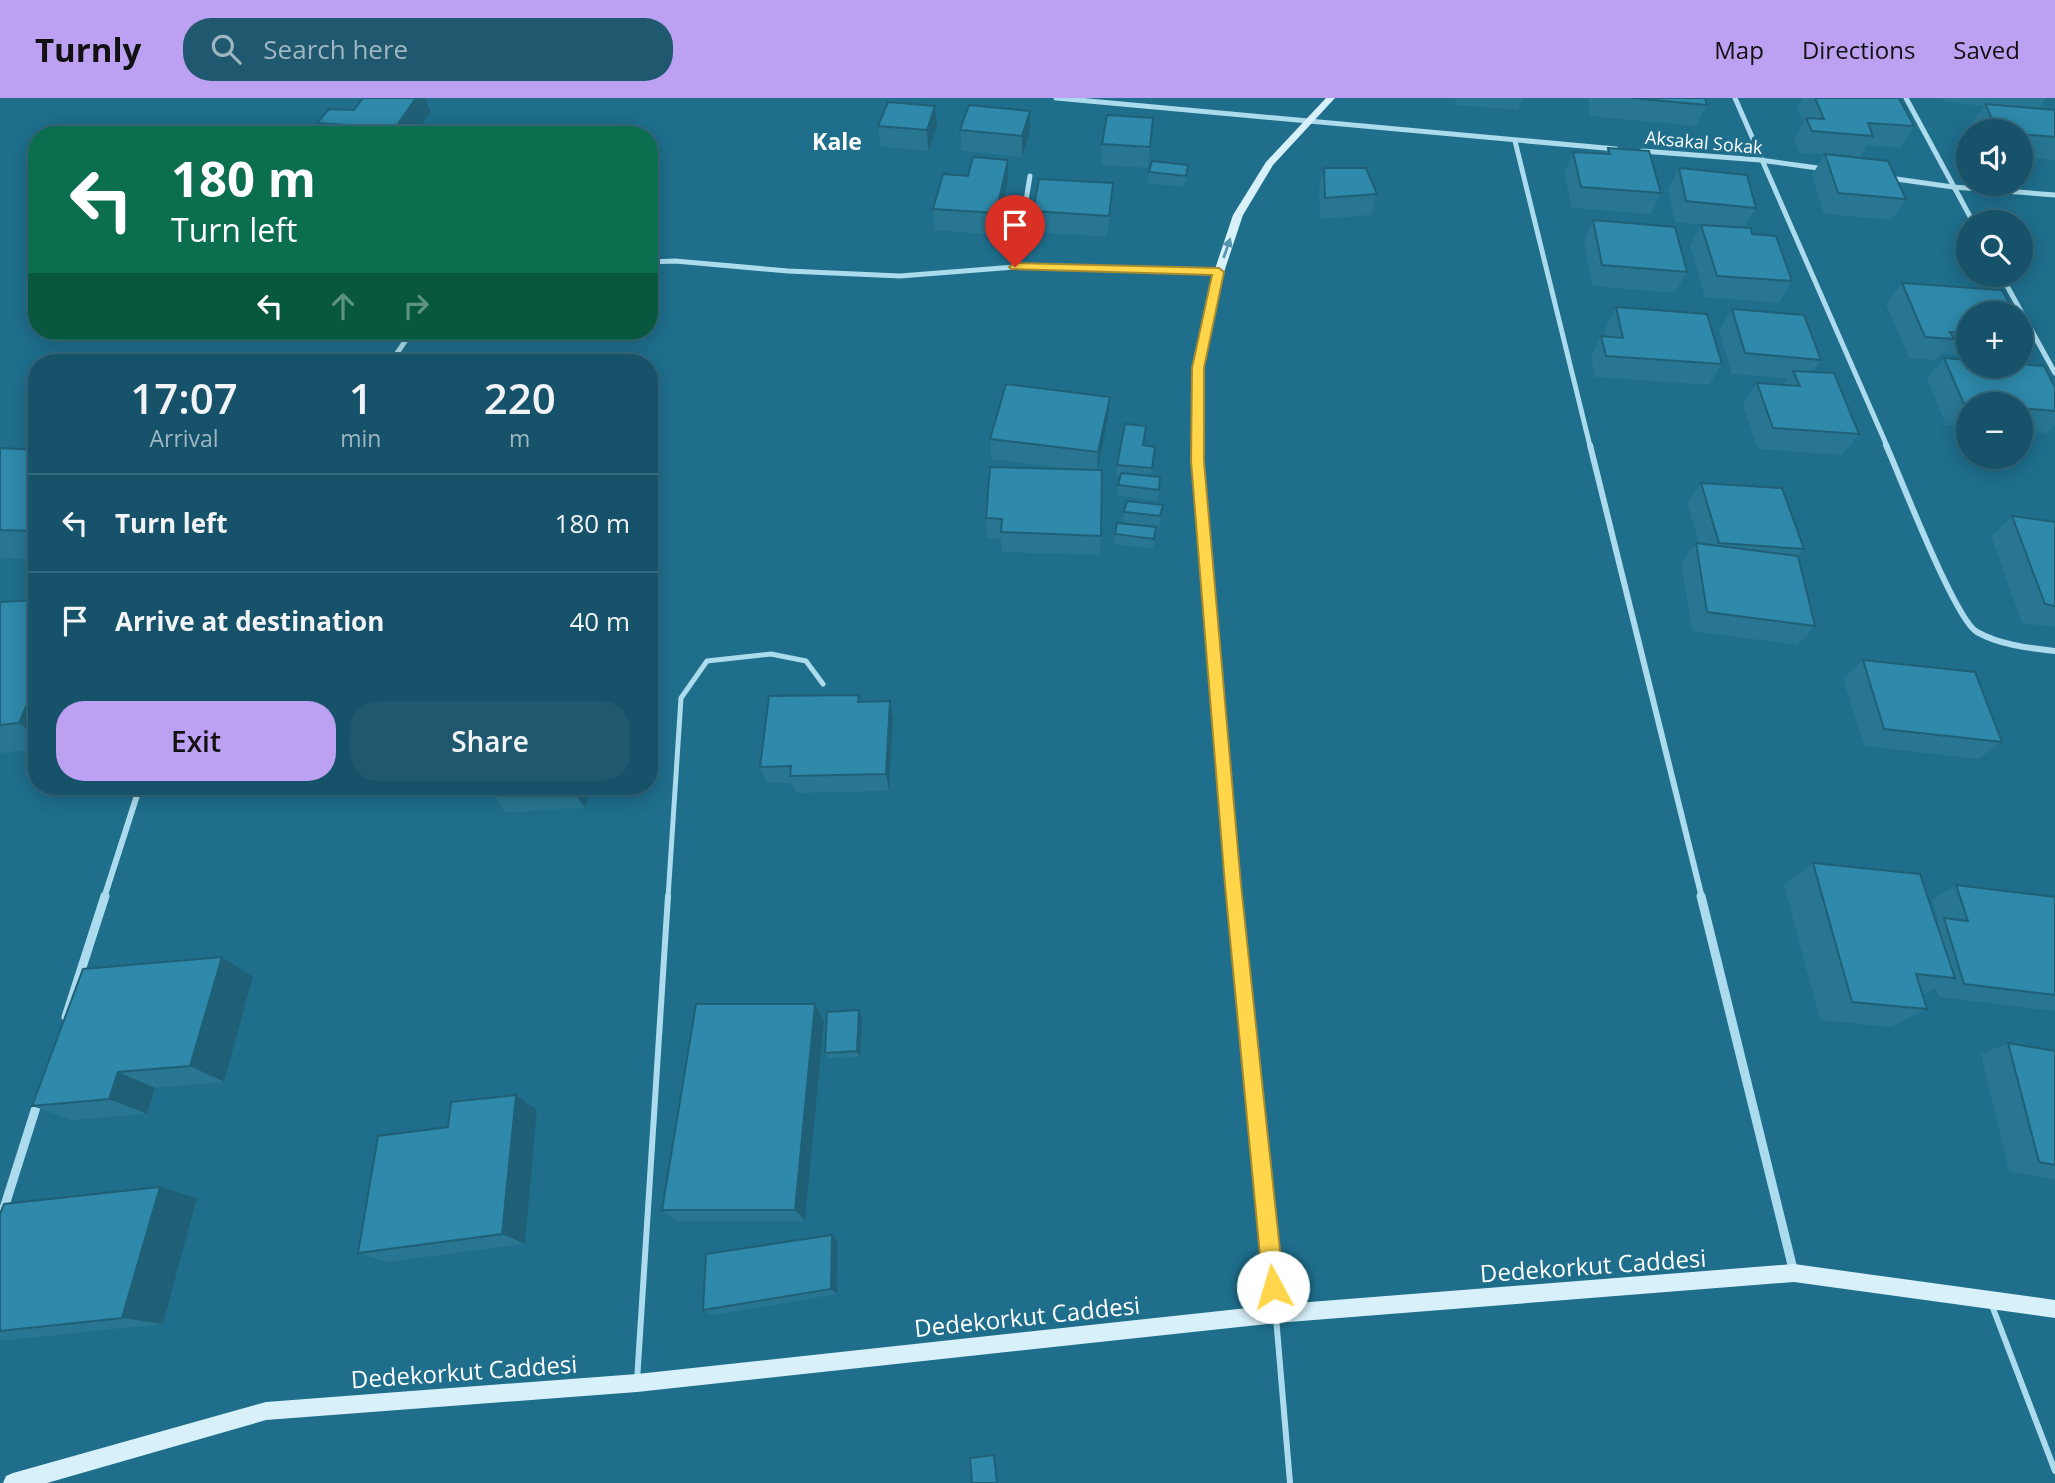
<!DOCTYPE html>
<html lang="en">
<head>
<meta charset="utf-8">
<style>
  :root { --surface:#165269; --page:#1f586f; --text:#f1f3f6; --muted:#9eb6c0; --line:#35697d; --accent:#bca0f2 }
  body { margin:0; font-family:"Open Sans",sans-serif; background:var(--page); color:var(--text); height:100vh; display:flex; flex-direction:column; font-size:26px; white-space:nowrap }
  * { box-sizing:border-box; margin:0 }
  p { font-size:23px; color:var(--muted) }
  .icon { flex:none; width:38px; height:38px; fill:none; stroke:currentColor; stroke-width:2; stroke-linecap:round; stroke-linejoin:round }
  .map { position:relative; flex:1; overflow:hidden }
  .sheet { position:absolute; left:28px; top:256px; width:630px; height:441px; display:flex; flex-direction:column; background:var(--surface); border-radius:28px; box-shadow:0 4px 18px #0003,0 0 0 2px var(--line) }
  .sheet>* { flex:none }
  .hud { position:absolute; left:28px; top:28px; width:630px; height:214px; border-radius:28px; box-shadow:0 4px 18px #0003,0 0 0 2px var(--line); background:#0b6e4f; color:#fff; overflow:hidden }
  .controls { position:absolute; left:1956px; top:21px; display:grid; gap:14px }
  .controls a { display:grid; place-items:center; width:77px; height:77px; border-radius:50%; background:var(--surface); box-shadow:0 4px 18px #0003,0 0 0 2px var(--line); font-size:35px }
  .pin { position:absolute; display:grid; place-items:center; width:60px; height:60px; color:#fff; margin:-72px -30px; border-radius:50% 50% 50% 0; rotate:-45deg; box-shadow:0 0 7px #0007 }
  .pin .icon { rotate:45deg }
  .me { position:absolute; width:77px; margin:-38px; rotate:354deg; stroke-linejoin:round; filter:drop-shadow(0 0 5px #0008) }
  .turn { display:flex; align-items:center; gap:24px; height:147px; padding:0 28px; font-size:32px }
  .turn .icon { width:91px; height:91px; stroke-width:2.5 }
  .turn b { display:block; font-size:49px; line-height:60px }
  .lanes { display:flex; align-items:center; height:66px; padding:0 28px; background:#0003; justify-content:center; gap:35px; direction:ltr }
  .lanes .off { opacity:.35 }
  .eta { display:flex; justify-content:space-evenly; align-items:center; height:119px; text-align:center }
  .eta b { font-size:42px; font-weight:600; line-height:49px }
  .cta { display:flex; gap:14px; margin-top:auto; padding:14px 28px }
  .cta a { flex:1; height:80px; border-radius:28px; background:var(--accent); color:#111; font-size:28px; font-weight:600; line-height:80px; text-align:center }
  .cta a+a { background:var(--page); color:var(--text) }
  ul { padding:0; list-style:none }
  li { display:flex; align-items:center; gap:21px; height:98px; padding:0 28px; border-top:2px solid var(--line) }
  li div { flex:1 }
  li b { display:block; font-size:26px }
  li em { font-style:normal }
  header { display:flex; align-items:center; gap:42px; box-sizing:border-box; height:98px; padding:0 35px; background:var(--accent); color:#111 }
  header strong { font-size:33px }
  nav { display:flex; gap:38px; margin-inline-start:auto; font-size:24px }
  .search { width:490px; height:63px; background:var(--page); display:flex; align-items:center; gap:18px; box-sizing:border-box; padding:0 24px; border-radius:28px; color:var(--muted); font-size:26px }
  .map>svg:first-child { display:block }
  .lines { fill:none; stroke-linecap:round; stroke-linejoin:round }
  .lane-far1 { stroke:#abdbec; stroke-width:5 }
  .lane { stroke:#abdbec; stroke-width:6 }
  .street-far2 { stroke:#abdbec; stroke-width:5 }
  .street-far1 { stroke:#abdbec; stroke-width:6 }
  .street { stroke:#abdbec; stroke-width:9 }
  .secondary { fill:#d7f0f9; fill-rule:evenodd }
  .wall { fill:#287692 }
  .shaded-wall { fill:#206077 }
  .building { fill:#2e89aa; stroke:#206077; stroke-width:2 }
  .oneway { fill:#5695ad }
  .route { fill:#ffd54a; stroke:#a68a30; stroke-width:2 }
  .labels { text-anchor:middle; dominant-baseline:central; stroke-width:7; stroke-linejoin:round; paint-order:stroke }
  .far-street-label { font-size:18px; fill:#fff; stroke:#1e6e8c }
  .far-district-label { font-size:23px; font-weight:bold; fill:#fff; stroke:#1e6e8c }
  .near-street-label { font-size:24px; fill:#fff; stroke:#1e6e8c }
</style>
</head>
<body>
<header>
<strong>Turnly</strong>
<div class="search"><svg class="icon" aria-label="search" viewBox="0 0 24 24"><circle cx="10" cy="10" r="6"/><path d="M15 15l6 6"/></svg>Search here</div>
<nav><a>Map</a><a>Directions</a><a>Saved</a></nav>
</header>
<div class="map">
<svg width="2055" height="1385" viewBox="0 0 2055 1385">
  <rect width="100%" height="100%" fill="#1e6e8c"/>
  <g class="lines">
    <path class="lane-far1" d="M 668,800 L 681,600 L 707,563 L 771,556 L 806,563 L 823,586"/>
    <g class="lane">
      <path d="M 1991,1205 L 2055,1373"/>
      <path d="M 1276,1219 L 1290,1385"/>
      <path d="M 637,1283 L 668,798"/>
    </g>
    <g class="street-far2">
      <path d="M 1056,0 L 1616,51"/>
      <path d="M 1735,0 L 1887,348"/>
      <path d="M 1906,0 L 1973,124"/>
      <path d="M 1515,43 L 1590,348"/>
      <path d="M 1642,53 L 1760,62 L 1825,71"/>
      <path d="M 1889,80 L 1953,89 L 2055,97"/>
      <path d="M 649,164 L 675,163 L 788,173 L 900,178 L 1015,169 L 1219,174"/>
      <path d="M 1015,169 L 1030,78"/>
      <path d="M 2001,177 L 2055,275"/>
      <path d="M 391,264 L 412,233"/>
    </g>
    <g class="street-far1">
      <path d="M 1590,347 L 1702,800"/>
      <path d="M 1886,347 C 1900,378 1955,522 1977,534 C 2000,547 2029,550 2055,553"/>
      <path d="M 104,800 L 140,688"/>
    </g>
    <g class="street">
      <path d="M 1701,798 L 1794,1175"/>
      <path d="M 66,919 L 105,798"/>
      <path d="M 0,1123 L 39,1000"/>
    </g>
    <path class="secondary" d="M 1326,0 L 1335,0 L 1273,67 L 1243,117 L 1224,174 L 1203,269 L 1203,363 L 1240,787 L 1284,1206 L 1794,1166 L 2055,1202 L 2055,1220 L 1794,1184 L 1276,1225 L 637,1294 L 266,1322 L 47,1385 L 3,1385 L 6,1378 L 13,1375 L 266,1304 L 637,1276 L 1266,1208 L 1226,787 L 1191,363 L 1193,269 L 1214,174 L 1233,117 L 1266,64 Z"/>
  </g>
  <g class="wall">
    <path d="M 1455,0 L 1523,0 L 1518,12 L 1456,7 Z"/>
    <path d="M 1589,0 L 1705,0 L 1707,7 L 1696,28 L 1589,18 Z"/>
    <path d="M 1803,0 L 1899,0 L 1914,28 L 1900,50 L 1867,47 L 1860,59 L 1843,58 L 1906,101 L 1891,122 L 1824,116 L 1812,77 L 1825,56 L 1799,55 L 1794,41 L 1804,24 L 1797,10 Z"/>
    <path d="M 1943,0 L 2046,0 L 2039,10 L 2055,12 L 2055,62 L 2021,59 L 2021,33 L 1973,33 L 1970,27 L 1984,8 L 1945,4 Z"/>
    <path d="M 935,8 L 937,29 L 928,53 L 881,49 L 878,28 Z"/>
    <path d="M 1030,13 L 1030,34 L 1022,59 L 962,53 L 960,32 Z"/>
    <path d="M 431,14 L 415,37 L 323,37 L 317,25 Z"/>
    <path d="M 1153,20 L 1148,70 L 1101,67 L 1102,46 Z"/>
    <path d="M 1608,50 L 1661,95 L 1651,116 L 1572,110 L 1564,75 L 1573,54 L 1606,56 Z"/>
    <path d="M 1008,62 L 1008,83 L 996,137 L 935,132 L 933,111 L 968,78 Z"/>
    <path d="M 1324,70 L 1377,96 L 1371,117 L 1320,121 L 1319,91 Z"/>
    <path d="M 1679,70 L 1756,110 L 1744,130 L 1752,136 L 1792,183 L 1779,205 L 1705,199 L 1690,148 L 1701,127 L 1706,127 L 1675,124 L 1668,92 Z"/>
    <path d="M 1149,74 L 1187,78 L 1184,89 L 1148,85 Z"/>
    <path d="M 1111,106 L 1107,139 L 1033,134 L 1033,113 Z"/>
    <path d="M 1593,122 L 1687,174 L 1675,195 L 1592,188 L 1584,144 Z"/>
    <path d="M 1902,185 L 1969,215 L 1969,258 L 1942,255 L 1936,262 L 1909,260 L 1886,206 Z"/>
    <path d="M 1616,209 L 1722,266 L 1709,287 L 1595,279 L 1591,259 L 1601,238 L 1607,239 L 1605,231 Z"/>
    <path d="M 1732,211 L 1821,262 L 1812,274 L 1859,336 L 1842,357 L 1758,351 L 1743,306 L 1757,285 L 1783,287 L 1788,281 L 1732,276 L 1719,232 Z"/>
    <path d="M 1944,260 L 2055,289 L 2055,327 L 2048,335 L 2021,333 L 2021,306 L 1969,306 L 1969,328 L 1946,327 L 1927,281 Z"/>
    <path d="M 1108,320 L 1097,372 L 1101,438 L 1100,457 L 1002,454 L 1001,441 L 987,440 L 986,420 L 1068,371 L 991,361 L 990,341 Z"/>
    <path d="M 1145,339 L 1144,347 L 1155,349 L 1151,378 L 1160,379 L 1158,403 L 1117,397 L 1120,378 L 1116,377 L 1117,367 Z"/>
    <path d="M 0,350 L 37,352 L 37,461 L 0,460 Z"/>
    <path d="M 1701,385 L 1804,451 L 1798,458 L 1815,528 L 1797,547 L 1692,533 L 1681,465 L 1696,445 L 1699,445 L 1687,405 Z"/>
    <path d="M 1124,414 L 1161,417 L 1159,429 L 1123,424 Z"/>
    <path d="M 2012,418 L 2055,424 L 2055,529 L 2022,525 L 1991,438 Z"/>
    <path d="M 1156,429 L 1153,451 L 1114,446 L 1115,436 Z"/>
    <path d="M 37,502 L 37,652 L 0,655 L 0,504 Z"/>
    <path d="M 1863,562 L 2002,644 L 1978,661 L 1864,648 L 1843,580 Z"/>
    <path d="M 860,604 L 893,621 L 889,693 L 796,695 L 792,685 L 767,685 L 760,669 Z"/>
    <path d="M 590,688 L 585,710 L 506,714 L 493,697 Z"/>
    <path d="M 1813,765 L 1936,825 L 1939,824 L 1932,802 L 1956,787 L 2055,799 L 2055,913 L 1939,899 L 1936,890 L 1923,897 L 1927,911 L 1891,929 L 1820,922 L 1784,787 Z"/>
    <path d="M 222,859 L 253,879 L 224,984 L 155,990 L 147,1016 L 73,1022 L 32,1008 Z"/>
    <path d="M 862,919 L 860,959 L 828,960 L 825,955 Z"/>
    <path d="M 824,924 L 805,1123 L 678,1123 L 662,1112 Z"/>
    <path d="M 2008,945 L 2055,953 L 2055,1082 L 2009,1073 L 1981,956 Z"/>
    <path d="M 516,997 L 537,1012 L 525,1146 L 387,1164 L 358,1155 L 448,1029 Z"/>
    <path d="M 160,1089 L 197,1100 L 163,1226 L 0,1243 L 0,1116 Z"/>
    <path d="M 838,1144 L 837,1196 L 713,1217 L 703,1212 Z"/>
  </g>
  <g class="shaded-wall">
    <path d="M 416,0 L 425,0 L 431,14 L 415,37 L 398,37 L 395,30 Z"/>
    <path d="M 935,8 L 937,29 L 928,53 L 927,32 Z"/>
    <path d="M 1030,13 L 1030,34 L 1022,59 L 1022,38 Z"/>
    <path d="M 1008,62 L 1008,83 L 996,137 L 996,115 Z"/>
    <path d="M 1110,299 L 1108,320 L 1097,375 L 1098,354 Z"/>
    <path d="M 37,584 L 37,638 L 19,625 Z"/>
    <path d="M 890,603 L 893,621 L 889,693 L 886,676 Z"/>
    <path d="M 575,688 L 590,688 L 585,710 L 574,694 Z"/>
    <path d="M 222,859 L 253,879 L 224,984 L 190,968 Z"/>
    <path d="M 815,906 L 824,924 L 805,1123 L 795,1112 Z"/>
    <path d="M 859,912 L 862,919 L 860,959 L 857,953 Z"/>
    <path d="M 118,974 L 155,990 L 147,1016 L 109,1001 Z"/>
    <path d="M 516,997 L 537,1012 L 525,1146 L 502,1136 Z"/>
    <path d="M 160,1089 L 197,1100 L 163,1226 L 122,1220 Z"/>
    <path d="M 832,1137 L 838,1144 L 837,1196 L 831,1191 Z"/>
  </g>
  <g class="building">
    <path d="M 363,0 L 416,0 L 395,30 L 317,25 L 329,11 L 354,12 Z"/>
    <path d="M 1632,0 L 1705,0 L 1707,7 Z"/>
    <path d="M 1815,0 L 1899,0 L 1914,28 L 1868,25 L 1873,38 L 1812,33 L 1806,20 L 1824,21 Z"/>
    <path d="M 888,4 L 935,8 L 927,32 L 878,28 Z"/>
    <path d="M 1985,6 L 2055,12 L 2055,39 L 2021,36 L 2021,33 L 1998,33 Z"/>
    <path d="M 969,7 L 1030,13 L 1022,38 L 960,32 Z"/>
    <path d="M 1107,17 L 1153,20 L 1150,49 L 1102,46 Z"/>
    <path d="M 1608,50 L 1649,53 L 1661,95 L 1581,89 L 1573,54 L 1610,56 Z"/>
    <path d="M 1825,56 L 1888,63 L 1906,101 L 1838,95 Z"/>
    <path d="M 973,59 L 1008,62 L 996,115 L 933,111 L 943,76 L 968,78 Z"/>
    <path d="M 1152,63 L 1188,67 L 1186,78 L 1149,74 Z"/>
    <path d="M 1324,70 L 1366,70 L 1377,96 L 1325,100 Z"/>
    <path d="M 1679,70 L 1747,77 L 1756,110 L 1686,103 Z"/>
    <path d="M 1039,81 L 1113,85 L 1109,118 L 1033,113 Z"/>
    <path d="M 1593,122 L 1675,129 L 1687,174 L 1602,167 Z"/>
    <path d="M 1701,127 L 1751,130 L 1752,136 L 1776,138 L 1792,183 L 1717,178 Z"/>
    <path d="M 1902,185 L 2002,192 L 2014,215 L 1969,215 L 1969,235 L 1950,234 L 1954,241 L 1925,239 Z"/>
    <path d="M 1616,209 L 1707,216 L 1722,266 L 1606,258 L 1601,238 L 1623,240 Z"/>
    <path d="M 1732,211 L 1804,217 L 1821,262 L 1745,255 Z"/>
    <path d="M 2021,230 L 2026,240 L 2021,239 Z"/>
    <path d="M 1944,260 L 1969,262 L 1969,268 L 2021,268 L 2021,266 L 2044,268 L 2055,289 L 2055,313 L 2021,310 L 2021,306 L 1964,306 Z"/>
    <path d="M 1793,273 L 1834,275 L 1859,336 L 1773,330 L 1757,285 L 1800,288 Z"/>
    <path d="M 1006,286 L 1110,299 L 1098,354 L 990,341 Z"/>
    <path d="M 1125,326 L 1146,328 L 1143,347 L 1155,349 L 1152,370 L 1117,367 Z"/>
    <path d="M 0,350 L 37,352 L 37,433 L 0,432 Z"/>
    <path d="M 990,369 L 1102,372 L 1101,438 L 1001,434 L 1002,421 L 986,420 Z"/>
    <path d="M 1121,375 L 1160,379 L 1159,392 L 1118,387 Z"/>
    <path d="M 1701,385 L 1782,390 L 1804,451 L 1719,445 Z"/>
    <path d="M 1127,403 L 1163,407 L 1160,418 L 1124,414 Z"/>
    <path d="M 2012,418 L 2055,424 L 2055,508 L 2045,506 Z"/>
    <path d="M 1117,425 L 1156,429 L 1154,441 L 1115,436 Z"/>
    <path d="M 1696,445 L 1798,458 L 1815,528 L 1707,514 Z"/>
    <path d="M 37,502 L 37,584 L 19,625 L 0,627 L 0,504 Z"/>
    <path d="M 1863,562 L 1975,574 L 2002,644 L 1884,631 Z"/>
    <path d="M 859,597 L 858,604 L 890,603 L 886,676 L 790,678 L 791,668 L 760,669 L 769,598 Z"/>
    <path d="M 496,688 L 575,688 L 574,694 L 493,697 Z"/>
    <path d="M 1813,765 L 1920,776 L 1955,880 L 1916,876 L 1927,911 L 1852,904 Z"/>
    <path d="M 1956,787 L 2055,799 L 2055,897 L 1964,886 L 1944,820 L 1968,823 Z"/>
    <path d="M 222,859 L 190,968 L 118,974 L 109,1001 L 32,1008 L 83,871 Z"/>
    <path d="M 696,906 L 815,906 L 795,1112 L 662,1112 Z"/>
    <path d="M 859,912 L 857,953 L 825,955 L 827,914 Z"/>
    <path d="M 2008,945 L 2055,953 L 2055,1067 L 2039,1064 Z"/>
    <path d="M 516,997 L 502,1136 L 358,1155 L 378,1038 L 448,1029 L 451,1004 Z"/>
    <path d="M 160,1089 L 122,1220 L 0,1233 L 0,1116 L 4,1106 Z"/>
    <path d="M 832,1137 L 831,1191 L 703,1212 L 706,1156 Z"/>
    <path d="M 994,1357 L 997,1385 L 972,1385 L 970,1360 Z"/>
  </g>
  <defs><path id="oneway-solid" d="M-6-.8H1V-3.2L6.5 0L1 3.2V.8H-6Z" transform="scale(1.75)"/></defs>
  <use class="oneway" href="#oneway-solid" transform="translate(1227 150) rotate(-71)"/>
  <path class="route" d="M 1015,165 L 1219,170 L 1224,174 L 1204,270 L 1204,363 L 1241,787 L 1284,1189 L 1281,1196 L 1273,1199 L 1266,1196 L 1263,1189 L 1225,787 L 1191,363 L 1192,270 L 1212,177 L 1011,171 L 1009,169 Z"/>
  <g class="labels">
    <g class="far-street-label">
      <text transform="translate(1704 44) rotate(5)">Aksakal Sokak</text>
    </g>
    <g class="far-district-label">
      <text x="837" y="43">Kale</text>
    </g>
    <g class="near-street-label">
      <text transform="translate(1593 1167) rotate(-4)">Dedekorkut Caddesi</text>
      <text transform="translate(1027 1218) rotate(-6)">Dedekorkut Caddesi</text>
      <text transform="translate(464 1273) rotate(-4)">Dedekorkut Caddesi</text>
    </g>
  </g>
</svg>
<div class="controls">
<a><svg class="icon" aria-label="sound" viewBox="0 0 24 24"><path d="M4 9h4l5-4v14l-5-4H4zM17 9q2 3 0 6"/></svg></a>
<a><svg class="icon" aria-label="search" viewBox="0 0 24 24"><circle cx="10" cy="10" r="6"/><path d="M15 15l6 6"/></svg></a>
<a>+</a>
<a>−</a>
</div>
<div class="pin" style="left:1015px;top:169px;background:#d93025"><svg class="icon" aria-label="arrive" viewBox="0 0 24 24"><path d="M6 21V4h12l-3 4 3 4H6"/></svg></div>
<svg class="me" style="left:1273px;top:1189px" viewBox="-20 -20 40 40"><circle r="19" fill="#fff"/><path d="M0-13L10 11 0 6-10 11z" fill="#ffd54a"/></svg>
<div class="hud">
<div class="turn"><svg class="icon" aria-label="left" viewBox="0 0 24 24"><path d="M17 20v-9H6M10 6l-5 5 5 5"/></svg><div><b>180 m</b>Turn left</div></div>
<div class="lanes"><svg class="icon" aria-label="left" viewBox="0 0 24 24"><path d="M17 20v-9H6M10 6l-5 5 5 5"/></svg><svg class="icon off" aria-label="ahead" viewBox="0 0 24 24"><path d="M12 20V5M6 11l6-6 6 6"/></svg><svg class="icon off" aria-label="right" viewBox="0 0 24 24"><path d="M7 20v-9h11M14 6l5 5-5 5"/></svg></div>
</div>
<section class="sheet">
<div class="eta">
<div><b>17:07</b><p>Arrival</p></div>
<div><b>1</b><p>min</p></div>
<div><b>220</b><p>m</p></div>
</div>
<ul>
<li><svg class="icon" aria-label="left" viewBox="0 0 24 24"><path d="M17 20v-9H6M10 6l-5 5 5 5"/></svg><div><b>Turn left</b></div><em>180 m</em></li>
<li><svg class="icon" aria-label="arrive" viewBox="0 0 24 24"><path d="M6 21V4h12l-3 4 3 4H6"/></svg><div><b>Arrive at destination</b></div><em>40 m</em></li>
</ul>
<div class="cta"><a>Exit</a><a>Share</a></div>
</section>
</div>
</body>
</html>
